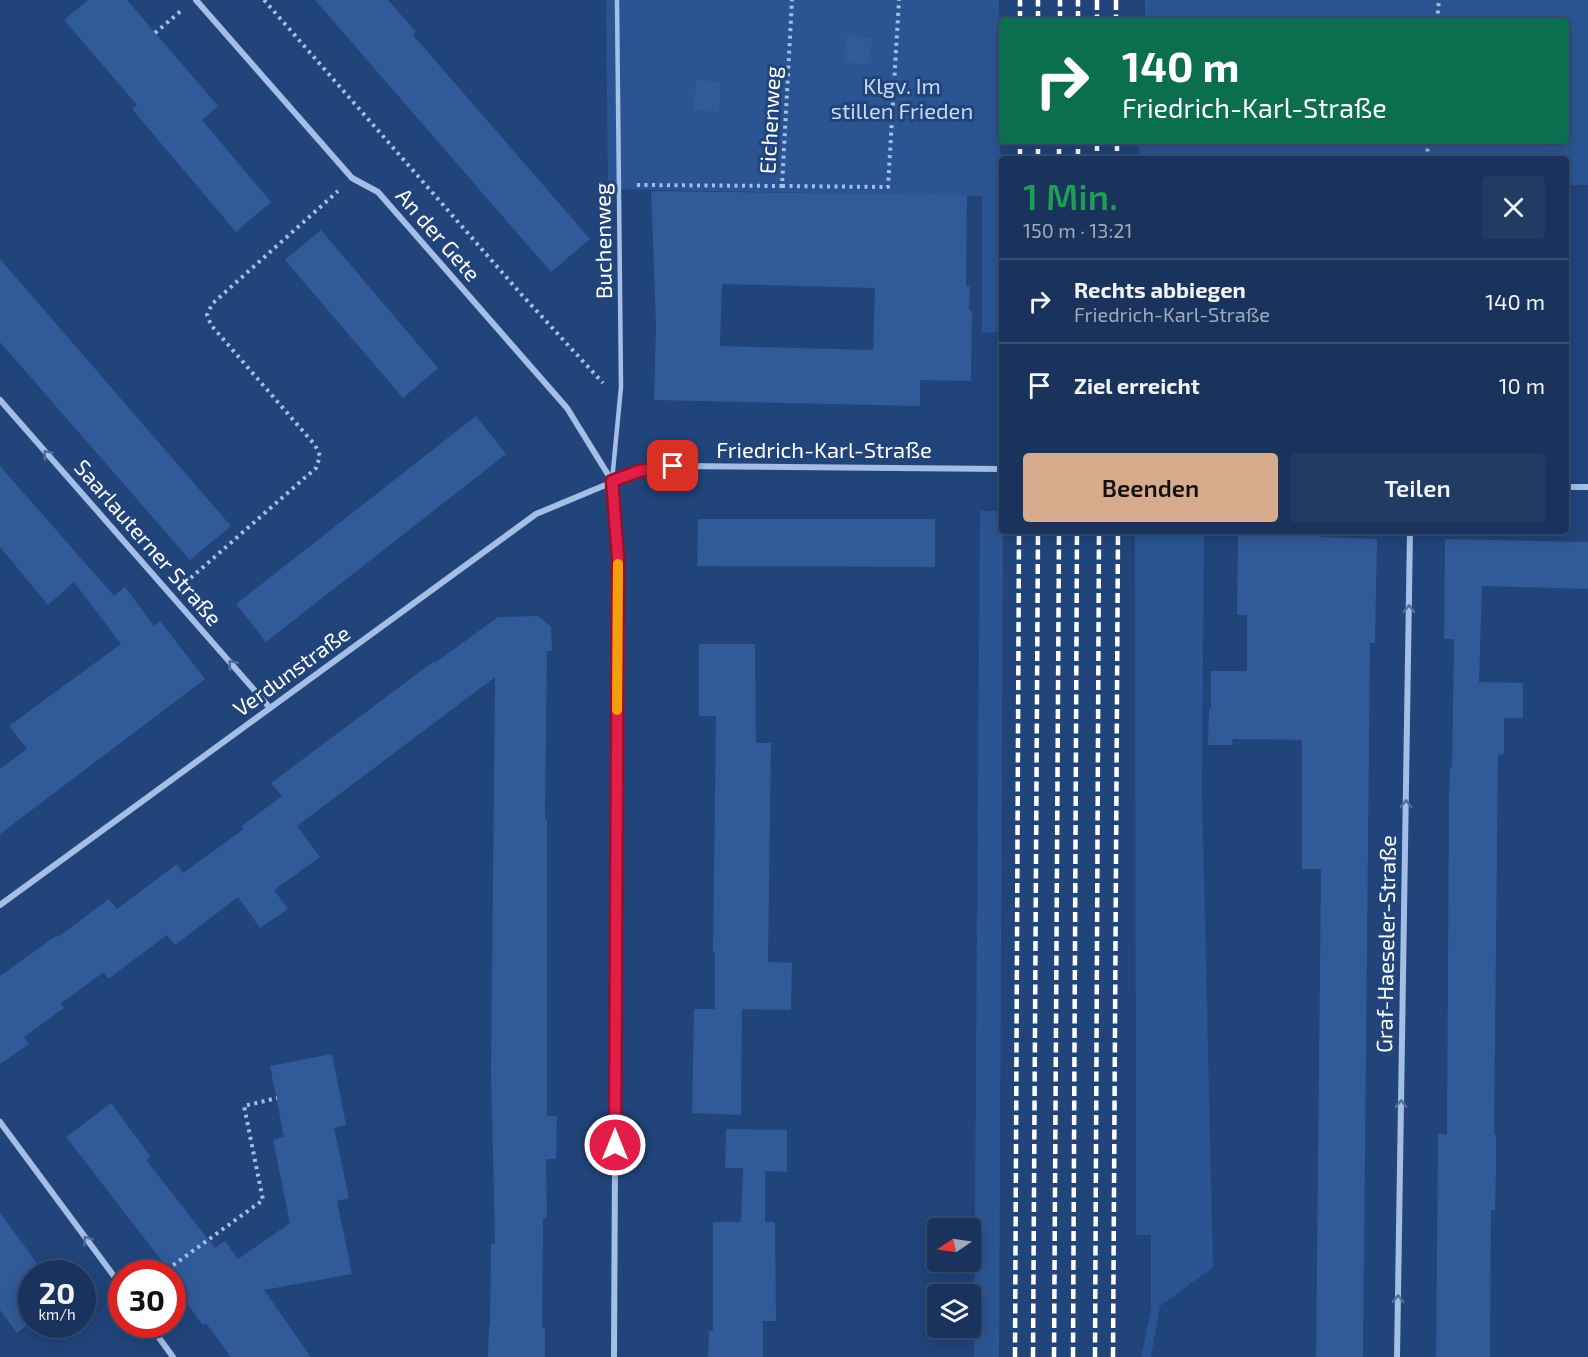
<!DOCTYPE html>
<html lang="de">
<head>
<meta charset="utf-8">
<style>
  :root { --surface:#19335c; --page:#223b62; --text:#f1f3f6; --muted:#9faabb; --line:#374e72; --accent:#d6ab8b }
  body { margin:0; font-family:"Exo 2",sans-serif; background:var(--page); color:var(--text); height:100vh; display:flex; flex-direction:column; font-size:22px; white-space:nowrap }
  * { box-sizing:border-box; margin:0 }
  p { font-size:20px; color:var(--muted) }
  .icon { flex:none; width:33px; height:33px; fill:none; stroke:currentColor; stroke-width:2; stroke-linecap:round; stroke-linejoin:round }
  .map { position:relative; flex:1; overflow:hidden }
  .panel { position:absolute; left:999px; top:156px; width:570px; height:378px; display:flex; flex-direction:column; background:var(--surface); border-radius:6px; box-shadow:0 3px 15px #0003,0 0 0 2px var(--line) }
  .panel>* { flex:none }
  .guide { position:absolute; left:999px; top:18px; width:570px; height:126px; border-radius:6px; box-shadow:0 3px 15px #0003,0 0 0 2px var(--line); background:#0b6e4f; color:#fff; overflow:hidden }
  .needle { width:39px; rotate:257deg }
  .controls { position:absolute; left:927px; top:1218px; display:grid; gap:12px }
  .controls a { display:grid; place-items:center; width:54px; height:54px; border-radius:6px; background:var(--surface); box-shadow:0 3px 15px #0003,0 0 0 2px var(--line); font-size:30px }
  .speed { position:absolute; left:18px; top:1260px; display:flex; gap:12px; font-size:30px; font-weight:700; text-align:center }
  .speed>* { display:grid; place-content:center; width:78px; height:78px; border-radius:50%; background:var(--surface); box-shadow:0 3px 15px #0003,0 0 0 2px var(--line); line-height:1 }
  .speed small { font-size:15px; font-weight:400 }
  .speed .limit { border:9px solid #d22; background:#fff; color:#111 }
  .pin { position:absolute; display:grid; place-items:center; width:51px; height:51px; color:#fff; margin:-26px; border-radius:12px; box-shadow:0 3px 9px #0006 }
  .me { position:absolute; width:66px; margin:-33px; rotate:0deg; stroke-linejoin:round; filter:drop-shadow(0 0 4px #0008) }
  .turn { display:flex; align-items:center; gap:21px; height:126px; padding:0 24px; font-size:27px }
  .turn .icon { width:78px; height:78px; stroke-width:2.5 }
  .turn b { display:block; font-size:42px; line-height:51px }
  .round { display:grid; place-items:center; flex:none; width:63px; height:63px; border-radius:6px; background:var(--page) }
  .overview { display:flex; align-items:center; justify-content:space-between; height:102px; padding:0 24px }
  h1 { font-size:36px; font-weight:600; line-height:45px; color:#1e9e55 }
  .action { display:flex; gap:12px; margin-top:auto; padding:12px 24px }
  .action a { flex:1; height:69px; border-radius:6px; background:var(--accent); color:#111; font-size:24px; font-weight:600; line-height:69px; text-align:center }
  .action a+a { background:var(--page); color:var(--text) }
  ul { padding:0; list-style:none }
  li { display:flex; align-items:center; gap:18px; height:84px; padding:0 24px; border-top:2px solid var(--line) }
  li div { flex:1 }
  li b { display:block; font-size:22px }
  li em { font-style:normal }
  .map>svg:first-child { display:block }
  .green { fill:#2b5592 }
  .building { fill:#315a98; fill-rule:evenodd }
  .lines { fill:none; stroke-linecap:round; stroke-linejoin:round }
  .path { stroke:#a4bee5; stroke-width:4; stroke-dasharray:3 4.5; stroke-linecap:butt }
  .service { stroke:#a4bee5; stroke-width:4.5 }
  .minor { stroke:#a4bee5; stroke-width:6 }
  .rail { stroke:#fff; stroke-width:4.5; stroke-dasharray:10 4.5; stroke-linecap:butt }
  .oneway { stroke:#4f6fa0 }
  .route-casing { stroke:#92132f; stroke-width:15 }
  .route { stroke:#e11d48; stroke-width:10 }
  .slow { stroke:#f59e0b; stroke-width:10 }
  .labels { text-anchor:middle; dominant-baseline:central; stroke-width:6; stroke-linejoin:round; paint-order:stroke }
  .park-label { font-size:22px; fill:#c7d9f4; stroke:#21447b }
  .street-label { font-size:22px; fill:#fff; stroke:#21447b }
</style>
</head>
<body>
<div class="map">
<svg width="1588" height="1357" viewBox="0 0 1588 1357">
  <rect width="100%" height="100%" fill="#21447b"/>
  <g class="green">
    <path d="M 606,0 L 999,0 L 1002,332 L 982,333 L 982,196 L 608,189 Z"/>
    <path d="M 1145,0 L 1588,0 L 1588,185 L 1566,185 L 1566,159 L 1139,159 L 1139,141 L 1566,141 L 1566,21 L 1145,21 Z"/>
    <path d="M 980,511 L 1002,511 L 1003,531 L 999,1357 L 974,1357 Z"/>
    <path d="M 1135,531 L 1204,531 L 1202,794 L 1213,1267 L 1160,1306 L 1151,1357 L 1141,1357 L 1151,1311 L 1151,1235 L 1136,1235 Z"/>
  </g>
  <g class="building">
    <path d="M 88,0 L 127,0 L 218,106 L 202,120 L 271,202 L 236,232 L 132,109 L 137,105 L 64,20 Z"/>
    <path d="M 315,0 L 388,0 L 416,32 L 413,35 L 590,239 L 551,272 Z"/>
    <path d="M 847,35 L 872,38 L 869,65 L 843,62 Z"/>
    <path d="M 696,80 L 721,82 L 719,112 L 694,110 Z"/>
    <path d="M 651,191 L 967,195 L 966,286 L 970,287 L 969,310 L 972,311 L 971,381 L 920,380 L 920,406 L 654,400 L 656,324 ZM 722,284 L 875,288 L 873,350 L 720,346 Z"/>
    <path d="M 321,230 L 438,368 L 403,398 L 285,260 Z"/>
    <path d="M 0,259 L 231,526 L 190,560 L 0,342 Z"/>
    <path d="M 476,416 L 506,454 L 266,642 L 236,604 Z"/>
    <path d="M 0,466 L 114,596 L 125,587 L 154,626 L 160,621 L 205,679 L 0,834 L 0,769 L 27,749 L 9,726 L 121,644 L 74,582 L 48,605 L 0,547 Z"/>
    <path d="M 698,519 L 935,519 L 935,567 L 697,566 Z"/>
    <path d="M 1238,531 L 1319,531 L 1319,537 L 1377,539 L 1375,643 L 1370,643 L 1363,1357 L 1316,1357 L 1321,869 L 1302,869 L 1302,740 L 1232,739 L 1233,745 L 1208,745 L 1209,709 L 1211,709 L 1211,671 L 1247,671 L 1247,615 L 1237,615 Z"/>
    <path d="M 1445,539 L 1588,542 L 1588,589 L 1482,586 L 1479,682 L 1523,683 L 1523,718 L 1504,718 L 1504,755 L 1498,754 L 1494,1135 L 1496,1135 L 1496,1172 L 1495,1210 L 1491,1210 L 1490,1357 L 1436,1357 L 1438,1134 L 1447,1134 L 1449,797 L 1450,768 L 1452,768 L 1454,639 L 1444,639 Z"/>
    <path d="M 538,616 L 551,627 L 552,651 L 547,651 L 545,819 L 547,819 L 547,1116 L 557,1116 L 556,1159 L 546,1159 L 547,1218 L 543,1218 L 542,1328 L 545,1328 L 545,1357 L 488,1357 L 489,1326 L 490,1326 L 491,1244 L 495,1244 L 491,1071 L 495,677 L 297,826 L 320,857 L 274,890 L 288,909 L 260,928 L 238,897 L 175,945 L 167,935 L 108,979 L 104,972 L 60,1004 L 64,1008 L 24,1037 L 29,1044 L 0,1064 L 0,976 L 56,936 L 58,937 L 109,899 L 117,909 L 177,864 L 183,873 L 244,829 L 242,826 L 282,796 L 271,783 L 434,661 L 435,663 L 498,617 Z"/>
    <path d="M 699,644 L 755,644 L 756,743 L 771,743 L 768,962 L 792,963 L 791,1010 L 742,1009 L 741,1115 L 692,1113 L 694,1009 L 715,1009 L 715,953 L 713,953 L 716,716 L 699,716 Z"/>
    <path d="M 332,1054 L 346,1125 L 334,1128 L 349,1198 L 337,1201 L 352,1274 L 264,1290 L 311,1357 L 231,1357 L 206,1323 L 203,1325 L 172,1283 L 172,1274 L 66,1137 L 111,1103 L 151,1157 L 146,1160 L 215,1248 L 225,1241 L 238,1259 L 290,1223 L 273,1140 L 284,1137 L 270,1066 Z"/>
    <path d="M 726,1129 L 787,1130 L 787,1172 L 765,1171 L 765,1222 L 775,1222 L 776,1321 L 763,1321 L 763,1357 L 708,1357 L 709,1331 L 713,1331 L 713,1222 L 741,1222 L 743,1168 L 725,1168 Z"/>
    <path d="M 0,1213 L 45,1274 L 32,1274 L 32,1321 L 17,1333 L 0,1310 Z"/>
  </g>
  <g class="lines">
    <g class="path">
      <path d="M 264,0 L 521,294 L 603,383"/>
      <path d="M 1437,21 L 1439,0"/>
      <path d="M 155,33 L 182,10"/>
      <path d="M 1427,159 L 1428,141"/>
      <path d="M 637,185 L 782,186 L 792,0"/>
      <path d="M 782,186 L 888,187 L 899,0"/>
      <path d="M 185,583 L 316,468 L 320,456 L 315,445 L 211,325 L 207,315 L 212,304 L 338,191"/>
      <path d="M 161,1274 L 263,1200 L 244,1106 L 277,1098"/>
    </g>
    <path class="service" d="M 612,481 L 621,387 L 617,0"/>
    <g class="minor">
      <path d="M 196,0 L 352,178 L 378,192 L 567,408 L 612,481 L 618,557 L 614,1357"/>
      <path d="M 0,400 L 270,708"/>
      <path d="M 1566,487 L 1588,487"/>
      <path d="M 0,905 L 536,514 L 639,471 L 673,466 L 1002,469"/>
      <path d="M 0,1122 L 122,1287"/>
      <path d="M 149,1324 L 173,1357"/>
      <path d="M 1397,1357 L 1410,531"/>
    </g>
    <g class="rail">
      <path d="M 1097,0 L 1097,21"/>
      <path d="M 1116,0 L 1116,21"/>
      <path d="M 1020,21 L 1020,0"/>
      <path d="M 1038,21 L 1038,0"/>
      <path d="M 1060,21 L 1060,0"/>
      <path d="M 1078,21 L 1078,0"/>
      <path d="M 1097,141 L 1097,159"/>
      <path d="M 1117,141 L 1117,159"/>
      <path d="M 1020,159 L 1020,141"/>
      <path d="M 1038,159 L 1038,141"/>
      <path d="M 1059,159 L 1059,141"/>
      <path d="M 1078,159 L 1078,141"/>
      <path d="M 1015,1357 L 1019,531"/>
      <path d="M 1033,1357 L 1038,531"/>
      <path d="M 1054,1357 L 1059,531"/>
      <path d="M 1073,1357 L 1077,531"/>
      <path d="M 1095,1357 L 1099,531"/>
      <path d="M 1113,1357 L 1118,531"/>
    </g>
  </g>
  <defs><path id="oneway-chevron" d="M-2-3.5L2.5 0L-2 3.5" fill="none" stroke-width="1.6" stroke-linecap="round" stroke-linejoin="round" transform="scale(1.5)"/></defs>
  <g class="oneway">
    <use href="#oneway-chevron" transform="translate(47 454) rotate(-131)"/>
    <use href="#oneway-chevron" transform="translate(1409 609) rotate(-89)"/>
    <use href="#oneway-chevron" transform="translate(232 664) rotate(-131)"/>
    <use href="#oneway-chevron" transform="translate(1406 804) rotate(-89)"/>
    <use href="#oneway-chevron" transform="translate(1401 1104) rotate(-89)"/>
    <use href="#oneway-chevron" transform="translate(87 1240) rotate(-126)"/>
    <use href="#oneway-chevron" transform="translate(1398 1299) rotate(-89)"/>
  </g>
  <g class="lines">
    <defs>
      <path id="route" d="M 615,1145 L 618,557 L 612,481 L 639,471 L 673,466"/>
    </defs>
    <use href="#route" class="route-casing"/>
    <use href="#route" class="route"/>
    <path class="slow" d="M 617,710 L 618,564"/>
  </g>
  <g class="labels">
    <g class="park-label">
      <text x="902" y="85">Klgv. Im<tspan x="902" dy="25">stillen Frieden</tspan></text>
    </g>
    <g class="street-label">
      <text transform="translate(769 120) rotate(-87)">Eichenweg</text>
      <text transform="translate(439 234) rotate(49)">An der Gete</text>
      <text transform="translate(602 241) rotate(-91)">Buchenweg</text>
      <text x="824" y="449">Friedrich-Karl-Straße</text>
      <text transform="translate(149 542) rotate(49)">Saarlauterner Straße</text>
      <text transform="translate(291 670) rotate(-36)">Verdunstraße</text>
      <text transform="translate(1385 944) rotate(-89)">Graf-Haeseler-Straße</text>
    </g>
  </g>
</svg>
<div class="controls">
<a><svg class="needle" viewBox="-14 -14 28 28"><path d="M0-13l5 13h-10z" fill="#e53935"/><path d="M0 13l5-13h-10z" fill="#9faabb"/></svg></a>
<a><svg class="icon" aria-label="layers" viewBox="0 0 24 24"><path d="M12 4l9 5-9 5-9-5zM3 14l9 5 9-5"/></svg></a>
</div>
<div class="speed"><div>20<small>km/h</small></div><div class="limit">30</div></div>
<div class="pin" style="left:673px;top:466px;background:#d93025"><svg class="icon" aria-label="arrive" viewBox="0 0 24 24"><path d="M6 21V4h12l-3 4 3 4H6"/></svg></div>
<svg class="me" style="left:615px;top:1145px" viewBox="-20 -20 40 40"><circle r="17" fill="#e11d48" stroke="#fff" stroke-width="3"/><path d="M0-11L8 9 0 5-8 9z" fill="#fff"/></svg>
<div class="guide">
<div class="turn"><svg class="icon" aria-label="right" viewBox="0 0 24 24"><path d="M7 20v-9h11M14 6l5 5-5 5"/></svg><div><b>140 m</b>Friedrich-Karl-Straße</div></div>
</div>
<section class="panel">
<div class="overview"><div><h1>1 Min.</h1><p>150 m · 13:21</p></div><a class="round"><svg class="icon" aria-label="close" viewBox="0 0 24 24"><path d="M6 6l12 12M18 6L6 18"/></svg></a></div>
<ul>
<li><svg class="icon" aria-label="right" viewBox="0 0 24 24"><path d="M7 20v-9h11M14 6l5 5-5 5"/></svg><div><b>Rechts abbiegen</b><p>Friedrich-Karl-Straße</p></div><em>140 m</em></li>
<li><svg class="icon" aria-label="arrive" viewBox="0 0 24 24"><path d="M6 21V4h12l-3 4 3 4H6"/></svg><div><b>Ziel erreicht</b></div><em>10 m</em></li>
</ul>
<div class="action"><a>Beenden</a><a>Teilen</a></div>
</section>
</div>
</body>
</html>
